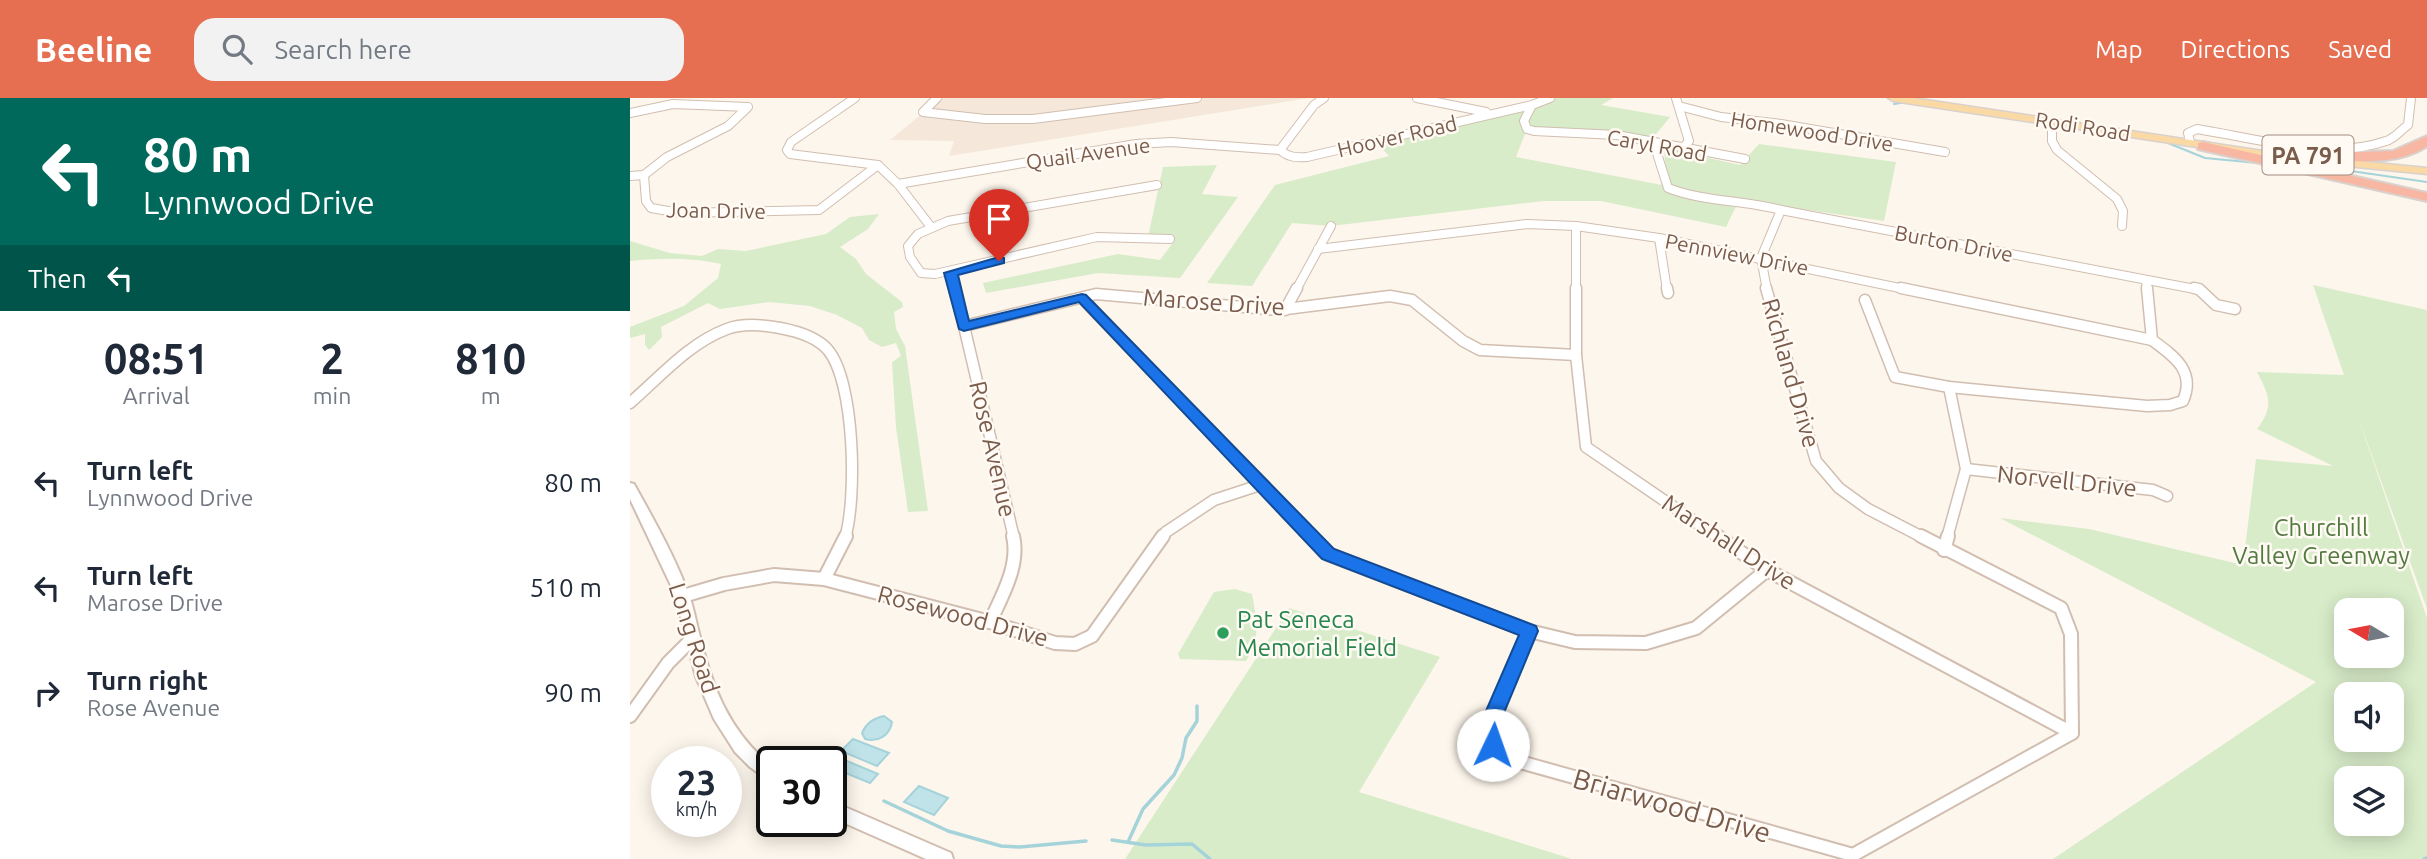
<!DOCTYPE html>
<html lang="en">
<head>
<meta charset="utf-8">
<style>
  :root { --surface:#fff; --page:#f2f2f3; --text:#1f2937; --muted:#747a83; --accent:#e76f51 }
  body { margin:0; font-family:Ubuntu,sans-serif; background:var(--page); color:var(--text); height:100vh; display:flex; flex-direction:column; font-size:26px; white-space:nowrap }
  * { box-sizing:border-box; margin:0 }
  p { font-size:23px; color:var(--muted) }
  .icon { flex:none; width:38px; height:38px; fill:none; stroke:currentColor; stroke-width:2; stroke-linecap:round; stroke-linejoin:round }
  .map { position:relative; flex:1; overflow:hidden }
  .sheet { display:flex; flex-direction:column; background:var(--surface); width:630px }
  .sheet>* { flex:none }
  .top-card { background:#00695c; color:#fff; overflow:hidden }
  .needle { width:46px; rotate:280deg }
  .controls { position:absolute; left:1704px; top:500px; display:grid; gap:14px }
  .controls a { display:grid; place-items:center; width:70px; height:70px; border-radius:14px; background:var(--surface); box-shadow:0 4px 18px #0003; font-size:35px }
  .speed { position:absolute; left:21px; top:648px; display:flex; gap:14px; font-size:35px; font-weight:700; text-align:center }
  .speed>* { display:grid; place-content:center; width:91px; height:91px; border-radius:50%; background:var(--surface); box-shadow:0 4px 18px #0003; line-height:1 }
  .speed small { font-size:18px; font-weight:400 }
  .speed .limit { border:4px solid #111; border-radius:10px; background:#fff; color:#111 }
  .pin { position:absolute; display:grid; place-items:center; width:60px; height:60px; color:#fff; margin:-72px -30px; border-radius:50% 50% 50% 0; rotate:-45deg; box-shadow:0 0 7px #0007 }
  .pin .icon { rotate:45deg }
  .me { position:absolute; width:77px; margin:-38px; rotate:3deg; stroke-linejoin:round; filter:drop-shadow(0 0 5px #0008) }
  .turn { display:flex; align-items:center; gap:24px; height:147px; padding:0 28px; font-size:32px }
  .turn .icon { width:91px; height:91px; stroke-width:2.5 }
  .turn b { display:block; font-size:49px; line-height:60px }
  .then { display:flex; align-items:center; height:66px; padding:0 28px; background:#0003; gap:14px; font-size:26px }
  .eta { display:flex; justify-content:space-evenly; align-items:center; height:119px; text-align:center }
  .eta b { font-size:42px; font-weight:600; line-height:49px }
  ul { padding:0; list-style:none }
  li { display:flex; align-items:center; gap:21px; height:105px; padding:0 28px }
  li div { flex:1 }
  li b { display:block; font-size:26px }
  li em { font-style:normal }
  header { display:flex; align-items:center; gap:42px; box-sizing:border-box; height:98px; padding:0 35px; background:var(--accent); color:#fff }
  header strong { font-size:33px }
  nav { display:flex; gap:38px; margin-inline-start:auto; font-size:24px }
  .search { width:490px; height:63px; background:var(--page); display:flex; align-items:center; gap:18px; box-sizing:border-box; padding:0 24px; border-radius:21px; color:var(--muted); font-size:26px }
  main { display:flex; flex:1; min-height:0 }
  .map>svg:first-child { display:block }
  .residential { fill:#f5e8da }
  .green { fill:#d8ecc9; fill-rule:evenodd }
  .water { fill:#bfe3e8; stroke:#a5d3da; stroke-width:2 }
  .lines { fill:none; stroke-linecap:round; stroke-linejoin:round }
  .stream-far1 { stroke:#a5d3da; stroke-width:2 }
  .stream { stroke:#a5d3da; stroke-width:3.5 }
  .minor-far2-casing { stroke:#d1beb0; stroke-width:10 }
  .minor-far1-casing { stroke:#d1beb0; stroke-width:13 }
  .minor-casing { stroke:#d1beb0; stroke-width:16 }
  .tertiary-casing { stroke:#d1beb0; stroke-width:4 }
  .primary-casing { stroke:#dad1cd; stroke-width:3 }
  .motorway-casing { stroke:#dad1cd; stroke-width:4 }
  .minor-far2 { stroke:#fff; stroke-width:8 }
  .minor-far1 { stroke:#fff; stroke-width:10 }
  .minor { stroke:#fff; stroke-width:12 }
  .tertiary { fill:#fff; fill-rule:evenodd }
  .primary { fill:#fbd9a5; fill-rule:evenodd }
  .motorway { fill:#f7b7a3; fill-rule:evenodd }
  .route { fill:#1a73e8; stroke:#114b97; stroke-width:2 }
  .leisure-dot { fill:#2e9e5b; stroke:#fffaf3; stroke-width:2.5 }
  .labels { text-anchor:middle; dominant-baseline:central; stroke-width:5; stroke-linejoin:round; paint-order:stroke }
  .far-street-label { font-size:21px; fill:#7a5c4d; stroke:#fffaf3 }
  .shield { fill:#fffaf3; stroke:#a28b7f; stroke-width:2 }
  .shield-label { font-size:23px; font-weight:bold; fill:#7a5c4d }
  .street-label { font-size:24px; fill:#7a5c4d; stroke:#fffaf3 }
  .park-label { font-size:24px; fill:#537a41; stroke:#fffaf3 }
  .leisure-label { font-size:24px; fill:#27864d; stroke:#fffaf3; text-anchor:start }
  .near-street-label { font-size:28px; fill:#7a5c4d; stroke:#fffaf3 }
</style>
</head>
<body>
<header>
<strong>Beeline</strong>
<div class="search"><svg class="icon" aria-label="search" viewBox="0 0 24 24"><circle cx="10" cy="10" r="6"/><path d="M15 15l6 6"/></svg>Search here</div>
<nav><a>Map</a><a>Directions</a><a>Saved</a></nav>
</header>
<main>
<section class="sheet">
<div class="top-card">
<div class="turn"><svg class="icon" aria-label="left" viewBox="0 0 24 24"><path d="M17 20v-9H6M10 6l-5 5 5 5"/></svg><div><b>80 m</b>Lynnwood Drive</div></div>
<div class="then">Then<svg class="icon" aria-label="left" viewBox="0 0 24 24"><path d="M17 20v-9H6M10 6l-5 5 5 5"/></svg></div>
</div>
<div class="eta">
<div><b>08:51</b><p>Arrival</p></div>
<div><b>2</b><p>min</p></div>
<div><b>810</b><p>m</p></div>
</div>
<ul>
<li><svg class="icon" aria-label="left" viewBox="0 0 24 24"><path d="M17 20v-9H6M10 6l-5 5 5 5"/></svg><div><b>Turn left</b><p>Lynnwood Drive</p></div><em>80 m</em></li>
<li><svg class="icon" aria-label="left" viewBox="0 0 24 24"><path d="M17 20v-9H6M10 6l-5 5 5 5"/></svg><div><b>Turn left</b><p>Marose Drive</p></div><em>510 m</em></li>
<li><svg class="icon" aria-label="right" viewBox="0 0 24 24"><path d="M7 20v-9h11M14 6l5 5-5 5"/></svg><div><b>Turn right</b><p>Rose Avenue</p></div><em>90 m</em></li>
</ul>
</section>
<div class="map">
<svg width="1797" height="761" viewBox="0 0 1797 761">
  <rect width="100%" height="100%" fill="#fdf6ec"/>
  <path class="residential" d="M 311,0 L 679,0 L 319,58 L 324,43 L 260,42 Z"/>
  <g class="green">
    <path d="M 919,0 L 983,0 L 971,7 L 1040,19 L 1019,45 L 897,31 L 886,59 L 1037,88 L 1034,50 L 1110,67 L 1129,46 L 1266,64 L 1254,123 L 1109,102 L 1096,129 L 971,103 L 914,103 L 701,128 L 662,125 L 622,188 L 577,185 L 645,87 L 759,58 L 748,46 Z"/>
    <path d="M 587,67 L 572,96 L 608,99 L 550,180 L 468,175 L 356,195 L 353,185 L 488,156 L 530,162 L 545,142 L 518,139 L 533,69 Z"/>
    <path d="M 249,116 L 238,131 L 210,149 L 226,161 L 236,176 L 272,204 L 273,209 L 264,214 L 266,231 L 275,248 L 298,413 L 278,414 L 266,329 L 262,264 L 271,258 L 266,245 L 252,249 L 239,242 L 232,230 L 207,217 L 180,208 L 139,204 L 90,211 L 78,205 L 31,229 L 32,239 L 19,252 L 15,247 L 15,236 L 0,240 L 0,229 L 54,208 L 88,180 L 91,166 C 61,159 30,160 0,163 L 0,143 L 40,155 L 72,158 L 88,151 L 116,153 L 196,136 L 220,119 Z"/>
    <path d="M 1683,187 L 1797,212 L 1797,511 L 1727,316 L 1797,520 L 1797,761 L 1423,761 L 1686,584 L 1370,420 L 1459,431 L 1613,467 L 1626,361 L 1703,368 L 1627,331 C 1644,308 1640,299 1627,274 L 1714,277 ZM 1717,513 L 1762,513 L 1762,558 L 1717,558 ZM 1717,597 L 1762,597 L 1762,642 L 1717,642 ZM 1717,681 L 1762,681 L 1762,726 L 1717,726 Z"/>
    <path d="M 605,491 L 622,496 C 627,523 631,539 616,563 L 550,561 L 548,556 L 584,494 Z"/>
    <path d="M 659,510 L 810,559 L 729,694 L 942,761 L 495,761 Z"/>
  </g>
  <g class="water">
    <path d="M 254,618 L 262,624 C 260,637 248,645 235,641 L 232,635 C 236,625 244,620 254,618 Z"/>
    <path d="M 223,641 L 259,655 L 247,668 L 211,653 Z"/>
    <path d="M 205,658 L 248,676 L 240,685 L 201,669 L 200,663 Z"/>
    <path d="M 289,688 L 318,700 L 304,717 L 274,704 Z"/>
  </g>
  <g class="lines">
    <g class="stream-far1">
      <path d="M 1286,1 L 1294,2"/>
      <path d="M 1264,6 L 1277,4"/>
      <path d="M 1538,45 L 1575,60 L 1638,66"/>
      <path d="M 1693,69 L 1797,84"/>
    </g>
    <g class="stream">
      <path d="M 254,703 L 318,733 L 371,748 L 390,749 L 456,743"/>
      <path d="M 482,742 L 516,747 L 562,746 L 580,761"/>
      <path d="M 498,744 L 513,711 L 544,677 L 552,660 L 556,640 L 567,623 L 567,608"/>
      <path d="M 1794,761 L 1797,760"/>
    </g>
    <defs>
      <g id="minor-far2">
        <path d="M 225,0 L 161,44 L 157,52 L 160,56 L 248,67 L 268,86 L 301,129"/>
        <path d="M 307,0 L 293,14 L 355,21 L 403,21 L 567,0"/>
        <path d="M 694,0 L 684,7 L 650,52 C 658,59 666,60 677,59 L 902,7 L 920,0"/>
        <path d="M 787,0 L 856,14"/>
        <path d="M 1046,0 L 1059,43 L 1053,50"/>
        <path d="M 902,7 L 894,23 L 897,31 L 904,33 L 987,37 L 1115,61"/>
        <path d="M 1049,8 L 1091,19 L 1151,26 L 1315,54"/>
        <path d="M 0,15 L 43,6 L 118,9 L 98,28 L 37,59 L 14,77 L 16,103 L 21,110 L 50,115 L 189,112 L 248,67"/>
        <path d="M 1422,24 L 1422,43 L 1427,52 L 1487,101 L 1493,113 L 1492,128"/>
        <path d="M 1560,44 L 1558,35 L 1567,31 C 1624,40 1700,63 1756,43 C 1764,41 1771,32 1778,27 L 1781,0"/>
        <path d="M 1024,46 L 1038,90 C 1074,104 1114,102 1151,112 L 1570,192"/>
        <path d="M 0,78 L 14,77"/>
        <path d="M 268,86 L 506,46 L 541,44 L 650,52"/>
        <path d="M 527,87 L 318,123 L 288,136 L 278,148 L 280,159 L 291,175 L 305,176 L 467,139 L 540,141"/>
        <path d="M 946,128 L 946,192"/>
        <path d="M 1029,140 L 1037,192"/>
        <path d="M 688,151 L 897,126 L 946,128 L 1029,140 L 1279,192"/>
        <path d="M 321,175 L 325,192"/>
        <path d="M 1516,182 L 1517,192"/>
        <path d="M 666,192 L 701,128"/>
        <path d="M 1137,192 L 1131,160 L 1151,112"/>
      </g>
      <g id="minor-far1">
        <path d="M 325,190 L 384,440"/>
        <path d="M 946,190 L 946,257 L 956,349 L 1089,440"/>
        <path d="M 1037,190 L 1038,195"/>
        <path d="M 1136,190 L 1186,363 L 1209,390 L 1238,411 L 1294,440"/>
        <path d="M 1271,190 L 1522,242"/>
        <path d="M 1564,190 L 1569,191 L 1586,207 L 1605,211"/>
        <path d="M 452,200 L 682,440"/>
        <path d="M 1235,202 L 1265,279 L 1319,289 L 1517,308 L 1540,307 L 1553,303 C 1566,273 1544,258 1522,242 L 1517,190"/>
        <path d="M 655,212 L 667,190"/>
        <path d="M 334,228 L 466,196 L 648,212 L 760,198 L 782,202 L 833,243 L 850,252 L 946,257"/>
        <path d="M 0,305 C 30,279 59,245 97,231 C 113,225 134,227 150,230 C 166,233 187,239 198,252 C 225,284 227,401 215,440"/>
        <path d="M 1336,371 L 1523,392 L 1537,398"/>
        <path d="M 532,440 L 536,434 L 584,402 L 633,386"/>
        <path d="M 1317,440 L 1336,371 L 1319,289"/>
      </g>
      <g id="minor">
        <path d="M 681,438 L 698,456 L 899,533 L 945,544 L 1016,545 L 1066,530 L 1137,472"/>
        <path d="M 1087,438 L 1137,472 L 1442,635"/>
        <path d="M 1314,452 L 1318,438"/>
        <path d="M 194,481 L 216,438"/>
        <path d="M 53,498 L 94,486 L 144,477 L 194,481 L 360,524 L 425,545 L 445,546 L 462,538 L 533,438"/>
        <path d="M 360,524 C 372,498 390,467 383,438"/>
        <path d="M 899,533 L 858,629 L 863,647 L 883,662 L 1223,757 L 1442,635 L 1441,536 L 1431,510 L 1291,438"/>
        <path d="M 0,618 L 38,565 L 63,540"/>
      </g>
      <g id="tertiary">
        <path d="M 0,385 L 4,386 C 24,422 45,459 59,497 C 64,511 66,525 70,539 C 82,589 100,635 142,668 L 142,685 L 120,669 L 105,654 L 84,621 L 66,579 L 45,496 L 0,401 Z"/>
        <path d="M 201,703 L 321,755 L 323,761 L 296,761 L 201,719 Z"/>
      </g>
      <path id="primary" d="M 1258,0 L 1283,0 L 1646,55 L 1797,70 L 1797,76 L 1646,61 L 1263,3 Z"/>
      <g id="motorway">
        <path d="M 1797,38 L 1797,48 C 1769,67 1730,63 1698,63 L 1691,59 L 1698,55 L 1763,53 Z"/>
        <path d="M 1573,44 L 1797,95 L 1797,103 L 1568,51 L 1568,45 Z"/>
      </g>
    </defs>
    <use href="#minor-far2" class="minor-far2-casing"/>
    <use href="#minor-far1" class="minor-far1-casing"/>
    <use href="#minor" class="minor-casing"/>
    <use href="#tertiary" class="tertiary-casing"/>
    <use href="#primary" class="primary-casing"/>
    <use href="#motorway" class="motorway-casing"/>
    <use href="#minor-far2" class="minor-far2"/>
    <use href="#minor-far1" class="minor-far1"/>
    <use href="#minor" class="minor"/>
    <use href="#tertiary" class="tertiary"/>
    <use href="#primary" class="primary"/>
    <use href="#motorway" class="motorway"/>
  </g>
  <path class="route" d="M 369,159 L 374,160 L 374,165 L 328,177 L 339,223 L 452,196 L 456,197 L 704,451 L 906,528 L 908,533 L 868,629 L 873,647 L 870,653 L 863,656 L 856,653 L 849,629 L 889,537 L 692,461 L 449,204 L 334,233 L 329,231 L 314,175 Z"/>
  <circle class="leisure-dot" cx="593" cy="535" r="7"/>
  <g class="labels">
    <g class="far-street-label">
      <text transform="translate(1453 28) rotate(9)">Rodi Road</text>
      <text transform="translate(1182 33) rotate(9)">Homewood Drive</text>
      <text transform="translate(767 38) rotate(-13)">Hoover Road</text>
      <text transform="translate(1027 47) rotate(10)">Caryl Road</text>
      <text transform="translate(458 55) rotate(-8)">Quail Avenue</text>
      <text transform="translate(86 112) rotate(1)">Joan Drive</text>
      <text transform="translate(1324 145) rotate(11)">Burton Drive</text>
      <text transform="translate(1107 156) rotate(11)">Pennview Drive</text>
    </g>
    <rect class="shield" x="1632.5" y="37.5" width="91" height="39" rx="5"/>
    <g class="shield-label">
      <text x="1678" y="57">PA 791</text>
    </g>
    <g class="street-label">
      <text transform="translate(584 204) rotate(4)">Marose Drive</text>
      <text transform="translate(1161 275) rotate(74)">Richland Drive</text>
      <text transform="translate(363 351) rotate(77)">Rose Avenue</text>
      <text transform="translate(1437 383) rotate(6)">Norvell Drive</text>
      <text transform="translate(1099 444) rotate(33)">Marshall Drive</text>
      <text transform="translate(333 518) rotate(15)">Rosewood Drive</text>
      <text transform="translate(64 540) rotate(72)">Long Road</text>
    </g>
    <g class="park-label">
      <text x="1691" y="429">Churchill<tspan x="1691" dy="28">Valley Greenway</tspan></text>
    </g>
    <g class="leisure-label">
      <text x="607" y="521">Pat Seneca<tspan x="607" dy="28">Memorial Field</tspan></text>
    </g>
    <g class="near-street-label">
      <text transform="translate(1042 707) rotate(16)">Briarwood Drive</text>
    </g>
  </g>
</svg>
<div class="controls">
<a><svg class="needle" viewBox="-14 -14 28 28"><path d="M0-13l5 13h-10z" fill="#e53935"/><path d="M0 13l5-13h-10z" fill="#747a83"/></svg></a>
<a><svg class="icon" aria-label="sound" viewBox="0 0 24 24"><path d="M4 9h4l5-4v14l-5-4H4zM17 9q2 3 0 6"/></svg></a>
<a><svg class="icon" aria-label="layers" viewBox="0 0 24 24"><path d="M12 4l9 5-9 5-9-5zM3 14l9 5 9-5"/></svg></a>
</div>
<div class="speed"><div>23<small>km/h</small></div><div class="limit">30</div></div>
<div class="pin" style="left:369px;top:163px;background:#d93025"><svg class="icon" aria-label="arrive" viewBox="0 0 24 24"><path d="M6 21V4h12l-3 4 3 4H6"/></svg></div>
<svg class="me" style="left:863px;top:647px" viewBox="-20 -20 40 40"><circle r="19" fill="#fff"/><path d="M0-13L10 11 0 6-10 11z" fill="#1a73e8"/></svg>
</div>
</main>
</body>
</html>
